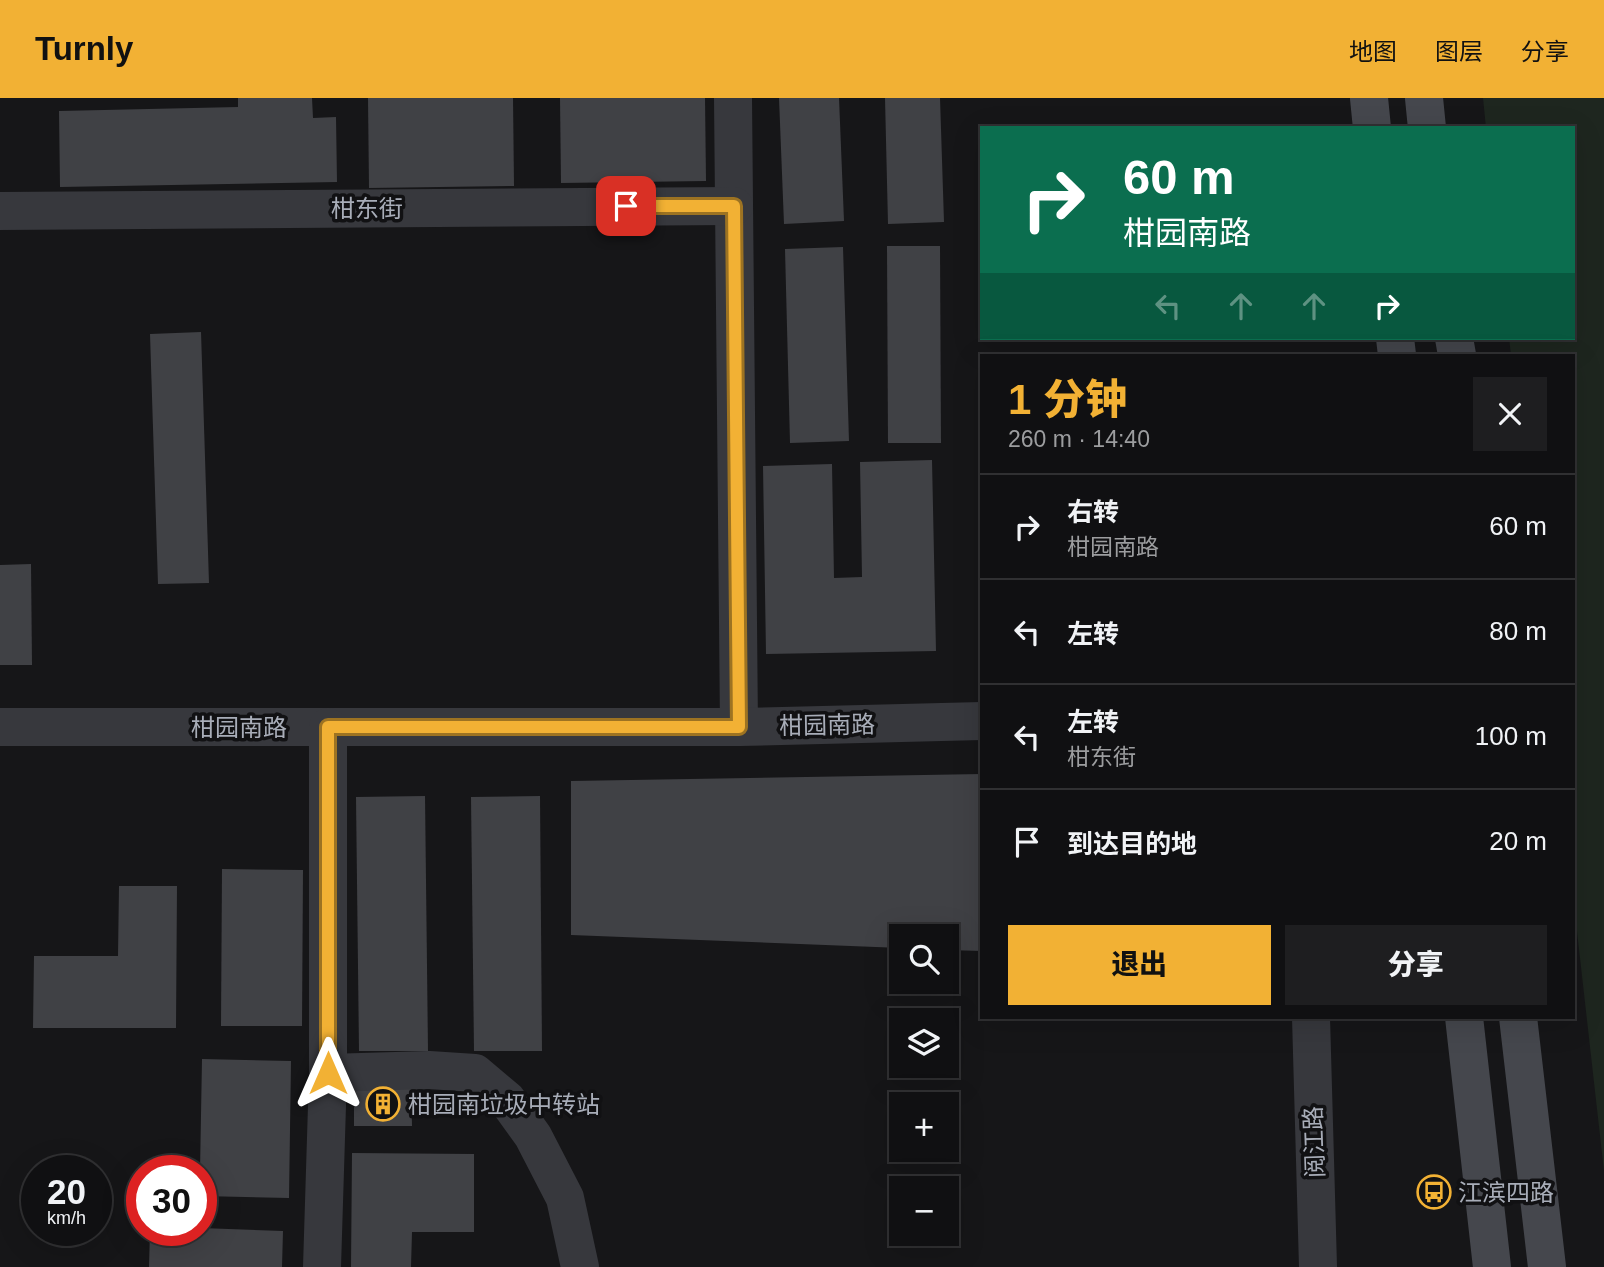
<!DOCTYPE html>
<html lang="zh">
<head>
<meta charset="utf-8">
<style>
  :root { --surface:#101012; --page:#1e1e20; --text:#f1f3f6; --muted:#9c9d9f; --line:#303032; --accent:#f2b134 }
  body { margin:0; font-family:Helvetica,"Noto Sans SC",sans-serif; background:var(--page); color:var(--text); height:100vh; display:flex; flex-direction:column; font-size:26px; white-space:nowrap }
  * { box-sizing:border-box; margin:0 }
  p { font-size:23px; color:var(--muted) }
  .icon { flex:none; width:38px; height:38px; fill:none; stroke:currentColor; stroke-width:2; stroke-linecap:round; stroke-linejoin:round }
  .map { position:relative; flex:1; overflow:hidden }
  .panel { position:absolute; left:980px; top:256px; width:595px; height:665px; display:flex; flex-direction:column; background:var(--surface); border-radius:0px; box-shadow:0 7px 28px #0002,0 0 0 2px var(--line) }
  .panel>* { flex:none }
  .hud { position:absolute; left:980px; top:28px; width:595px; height:214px; border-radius:0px; box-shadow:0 7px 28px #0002,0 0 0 2px var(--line); background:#0b6e4f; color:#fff; overflow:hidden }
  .buttons { position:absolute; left:889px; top:826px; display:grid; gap:14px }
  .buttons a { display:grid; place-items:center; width:70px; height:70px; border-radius:0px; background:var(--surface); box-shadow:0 7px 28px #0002,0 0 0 2px var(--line); font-size:35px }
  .speed { position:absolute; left:21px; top:1057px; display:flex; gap:14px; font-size:35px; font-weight:700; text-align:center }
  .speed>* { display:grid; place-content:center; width:91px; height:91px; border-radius:50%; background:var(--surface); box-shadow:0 7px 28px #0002,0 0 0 2px var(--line); line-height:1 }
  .speed small { font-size:18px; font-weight:400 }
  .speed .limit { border:10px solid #d22; background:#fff; color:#111 }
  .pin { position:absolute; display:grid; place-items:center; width:60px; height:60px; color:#fff; margin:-30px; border-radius:14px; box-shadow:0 4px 10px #0006 }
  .me { position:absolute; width:77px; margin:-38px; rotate:0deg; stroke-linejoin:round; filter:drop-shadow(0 0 5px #0008) }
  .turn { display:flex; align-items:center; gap:24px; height:147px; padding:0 28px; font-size:32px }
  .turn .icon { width:91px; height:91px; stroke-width:2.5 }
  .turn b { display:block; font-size:49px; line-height:60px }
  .lanes { display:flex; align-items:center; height:66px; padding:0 28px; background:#0003; justify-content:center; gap:35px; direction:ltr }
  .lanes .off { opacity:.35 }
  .round { display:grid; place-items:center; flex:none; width:74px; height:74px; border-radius:0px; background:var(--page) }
  .head { display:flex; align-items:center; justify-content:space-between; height:119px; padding:0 28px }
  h1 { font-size:42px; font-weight:800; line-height:52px; color:var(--accent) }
  .button { display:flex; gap:14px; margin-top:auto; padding:14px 28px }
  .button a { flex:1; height:80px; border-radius:0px; background:var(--accent); color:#111; font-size:28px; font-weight:800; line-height:80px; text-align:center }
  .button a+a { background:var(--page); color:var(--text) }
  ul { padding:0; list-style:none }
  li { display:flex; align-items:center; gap:21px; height:105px; padding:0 28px; border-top:2px solid var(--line) }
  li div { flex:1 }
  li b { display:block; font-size:26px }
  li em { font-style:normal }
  header { display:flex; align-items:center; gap:42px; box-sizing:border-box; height:98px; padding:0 35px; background:var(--accent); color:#111 }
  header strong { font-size:33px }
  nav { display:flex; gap:38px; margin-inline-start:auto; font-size:24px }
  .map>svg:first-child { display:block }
  .green { fill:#1e261f }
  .building { fill:#404145 }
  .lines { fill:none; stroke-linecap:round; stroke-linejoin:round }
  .street { stroke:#37383d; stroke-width:38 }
  .secondary { stroke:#45474d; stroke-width:38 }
  .route-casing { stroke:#9d7322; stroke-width:18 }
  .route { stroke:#f2b134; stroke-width:12 }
  .labels { text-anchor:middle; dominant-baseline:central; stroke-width:7; stroke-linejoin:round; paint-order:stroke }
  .street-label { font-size:24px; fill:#a8adb8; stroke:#111113 }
  .poi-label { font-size:24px; fill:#a8adb8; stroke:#111113; text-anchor:start }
</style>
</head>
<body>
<header>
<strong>Turnly</strong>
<nav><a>地图</a><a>图层</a><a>分享</a></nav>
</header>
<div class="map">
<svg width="1604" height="1169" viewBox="0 0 1604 1169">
  <rect width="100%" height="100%" fill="#161618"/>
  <path class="green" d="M 1483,0 L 1604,0 L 1604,1073 L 1573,798 L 1573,257 L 1511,257 L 1509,240 L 1573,240 L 1573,30 L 1486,30 Z"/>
  <g class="building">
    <path d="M 238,0 L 312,0 L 313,20 L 336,19 L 337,84 L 60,89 L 59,13 L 238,9 Z"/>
    <path d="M 368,0 L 513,0 L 514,88 L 369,90 Z"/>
    <path d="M 560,0 L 705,0 L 706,83 L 561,85 Z"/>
    <path d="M 779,0 L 839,0 L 844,123 L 784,126 Z"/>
    <path d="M 885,0 L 940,0 L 944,124 L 888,126 Z"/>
    <path d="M 887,148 L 940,148 L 941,345 L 888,345 Z"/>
    <path d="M 843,149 L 849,343 L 790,345 L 785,151 Z"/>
    <path d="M 201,234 L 209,485 L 158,486 L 150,236 Z"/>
    <path d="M 932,362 L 936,553 L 766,556 L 763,368 L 832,366 L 834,480 L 862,479 L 860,364 Z"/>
    <path d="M 31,466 L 32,567 L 0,567 L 0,467 Z"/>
    <path d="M 982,676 L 982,853 L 947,852 L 947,838 L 901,838 L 901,850 L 571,837 L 571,683 Z"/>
    <path d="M 425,698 L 428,953 L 359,953 L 356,699 Z"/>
    <path d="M 540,698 L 542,953 L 474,953 L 471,699 Z"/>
    <path d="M 222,771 L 303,772 L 302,928 L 221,928 Z"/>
    <path d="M 119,788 L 177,788 L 176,930 L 33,930 L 34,858 L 118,858 Z"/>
    <path d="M 202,961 L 291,963 L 289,1100 L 201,1098 L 201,1073 L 200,1073 Z"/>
    <path d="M 354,984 L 411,984 L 412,1028 L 354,1028 Z"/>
    <path d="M 352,1055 L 474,1056 L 474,1134 L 412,1134 L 411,1169 L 351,1169 Z"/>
    <path d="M 201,1130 L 283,1133 L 282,1169 L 149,1169 L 150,1132 L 201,1132 Z"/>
  </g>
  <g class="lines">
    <g class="street">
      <path d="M 733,0 L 739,629"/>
      <path d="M 0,113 L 734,108"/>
      <path d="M 0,629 L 739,629 L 982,623"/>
      <path d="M 1311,919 L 1318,1169"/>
      <path d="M 328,975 L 429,972 L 475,975 L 507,1002 L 533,1038 L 565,1100 L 580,1169"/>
      <path d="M 322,1169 L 328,975 L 328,629"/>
    </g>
    <g class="secondary">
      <path d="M 1369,0 L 1372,30"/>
      <path d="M 1424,0 L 1427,30"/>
      <path d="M 1395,240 L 1397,257"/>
      <path d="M 1454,240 L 1457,257"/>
      <path d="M 1464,919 L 1492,1169"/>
      <path d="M 1518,919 L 1547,1169"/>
    </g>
  </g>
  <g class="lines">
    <defs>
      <path id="route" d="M 328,975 L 328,629 L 739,629 L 734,108 L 626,108"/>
    </defs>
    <use href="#route" class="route-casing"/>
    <use href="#route" class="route"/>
  </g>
  <defs>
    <symbol id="building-ring" viewBox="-11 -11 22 22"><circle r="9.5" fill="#111113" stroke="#f2b134" stroke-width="1.5"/><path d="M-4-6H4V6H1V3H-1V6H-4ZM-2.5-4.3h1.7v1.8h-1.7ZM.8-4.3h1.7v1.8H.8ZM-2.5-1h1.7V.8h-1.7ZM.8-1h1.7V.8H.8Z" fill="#f2b134"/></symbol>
    <symbol id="bus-ring" viewBox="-11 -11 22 22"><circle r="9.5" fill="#111113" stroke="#f2b134" stroke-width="1.5"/><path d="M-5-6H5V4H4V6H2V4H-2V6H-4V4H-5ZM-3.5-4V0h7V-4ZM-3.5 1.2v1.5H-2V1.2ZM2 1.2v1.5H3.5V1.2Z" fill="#f2b134"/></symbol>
  </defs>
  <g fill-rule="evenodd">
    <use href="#building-ring" x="364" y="987" width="38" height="38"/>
    <use href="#bus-ring" x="1415" y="1075" width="38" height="38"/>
  </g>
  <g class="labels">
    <g class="street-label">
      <text x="367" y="110">柑东街</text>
      <text transform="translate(827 627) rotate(-1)">柑园南路</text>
      <text x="239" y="629">柑园南路</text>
      <text transform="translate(1314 1044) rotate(-92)">阅江路</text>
    </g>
    <g class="poi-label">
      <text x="408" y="1006">柑园南垃圾中转站</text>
      <text x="1458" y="1094">江滨四路</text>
    </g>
  </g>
</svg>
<div class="buttons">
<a><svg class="icon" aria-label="search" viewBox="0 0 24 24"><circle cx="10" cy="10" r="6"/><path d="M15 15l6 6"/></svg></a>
<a><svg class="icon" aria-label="layers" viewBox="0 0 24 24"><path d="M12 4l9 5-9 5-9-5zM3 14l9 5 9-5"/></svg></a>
<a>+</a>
<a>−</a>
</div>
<div class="speed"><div>20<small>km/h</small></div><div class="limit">30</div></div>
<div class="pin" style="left:626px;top:108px;background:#d93025"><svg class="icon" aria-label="arrive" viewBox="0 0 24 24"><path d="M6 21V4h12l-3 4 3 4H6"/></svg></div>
<svg class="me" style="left:328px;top:975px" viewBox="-20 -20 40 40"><path d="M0-17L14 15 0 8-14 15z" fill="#f2b134" stroke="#fff" stroke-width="4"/></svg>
<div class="hud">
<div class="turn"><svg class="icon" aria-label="right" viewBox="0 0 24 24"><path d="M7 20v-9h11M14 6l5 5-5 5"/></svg><div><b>60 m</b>柑园南路</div></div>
<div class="lanes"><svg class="icon off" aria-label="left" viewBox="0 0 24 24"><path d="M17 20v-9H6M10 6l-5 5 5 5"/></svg><svg class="icon off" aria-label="ahead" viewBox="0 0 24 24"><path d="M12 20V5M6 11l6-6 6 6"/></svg><svg class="icon off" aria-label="ahead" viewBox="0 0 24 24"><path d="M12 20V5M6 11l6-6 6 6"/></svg><svg class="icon" aria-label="right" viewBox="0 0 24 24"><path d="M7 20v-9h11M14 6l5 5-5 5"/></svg></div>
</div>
<section class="panel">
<div class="head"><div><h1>1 分钟</h1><p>260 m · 14:40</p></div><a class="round"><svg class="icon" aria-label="close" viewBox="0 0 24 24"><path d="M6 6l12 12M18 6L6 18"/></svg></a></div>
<ul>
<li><svg class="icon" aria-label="right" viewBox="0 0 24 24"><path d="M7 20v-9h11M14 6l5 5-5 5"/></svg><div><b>右转</b><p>柑园南路</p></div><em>60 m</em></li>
<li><svg class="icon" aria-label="left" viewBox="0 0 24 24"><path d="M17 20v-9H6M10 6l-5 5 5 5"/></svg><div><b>左转</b></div><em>80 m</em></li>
<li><svg class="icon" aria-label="left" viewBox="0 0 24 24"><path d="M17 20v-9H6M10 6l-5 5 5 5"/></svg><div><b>左转</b><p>柑东街</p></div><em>100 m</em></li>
<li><svg class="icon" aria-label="arrive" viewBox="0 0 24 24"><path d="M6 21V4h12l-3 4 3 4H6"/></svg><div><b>到达目的地</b></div><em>20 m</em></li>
</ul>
<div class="button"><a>退出</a><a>分享</a></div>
</section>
</div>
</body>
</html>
